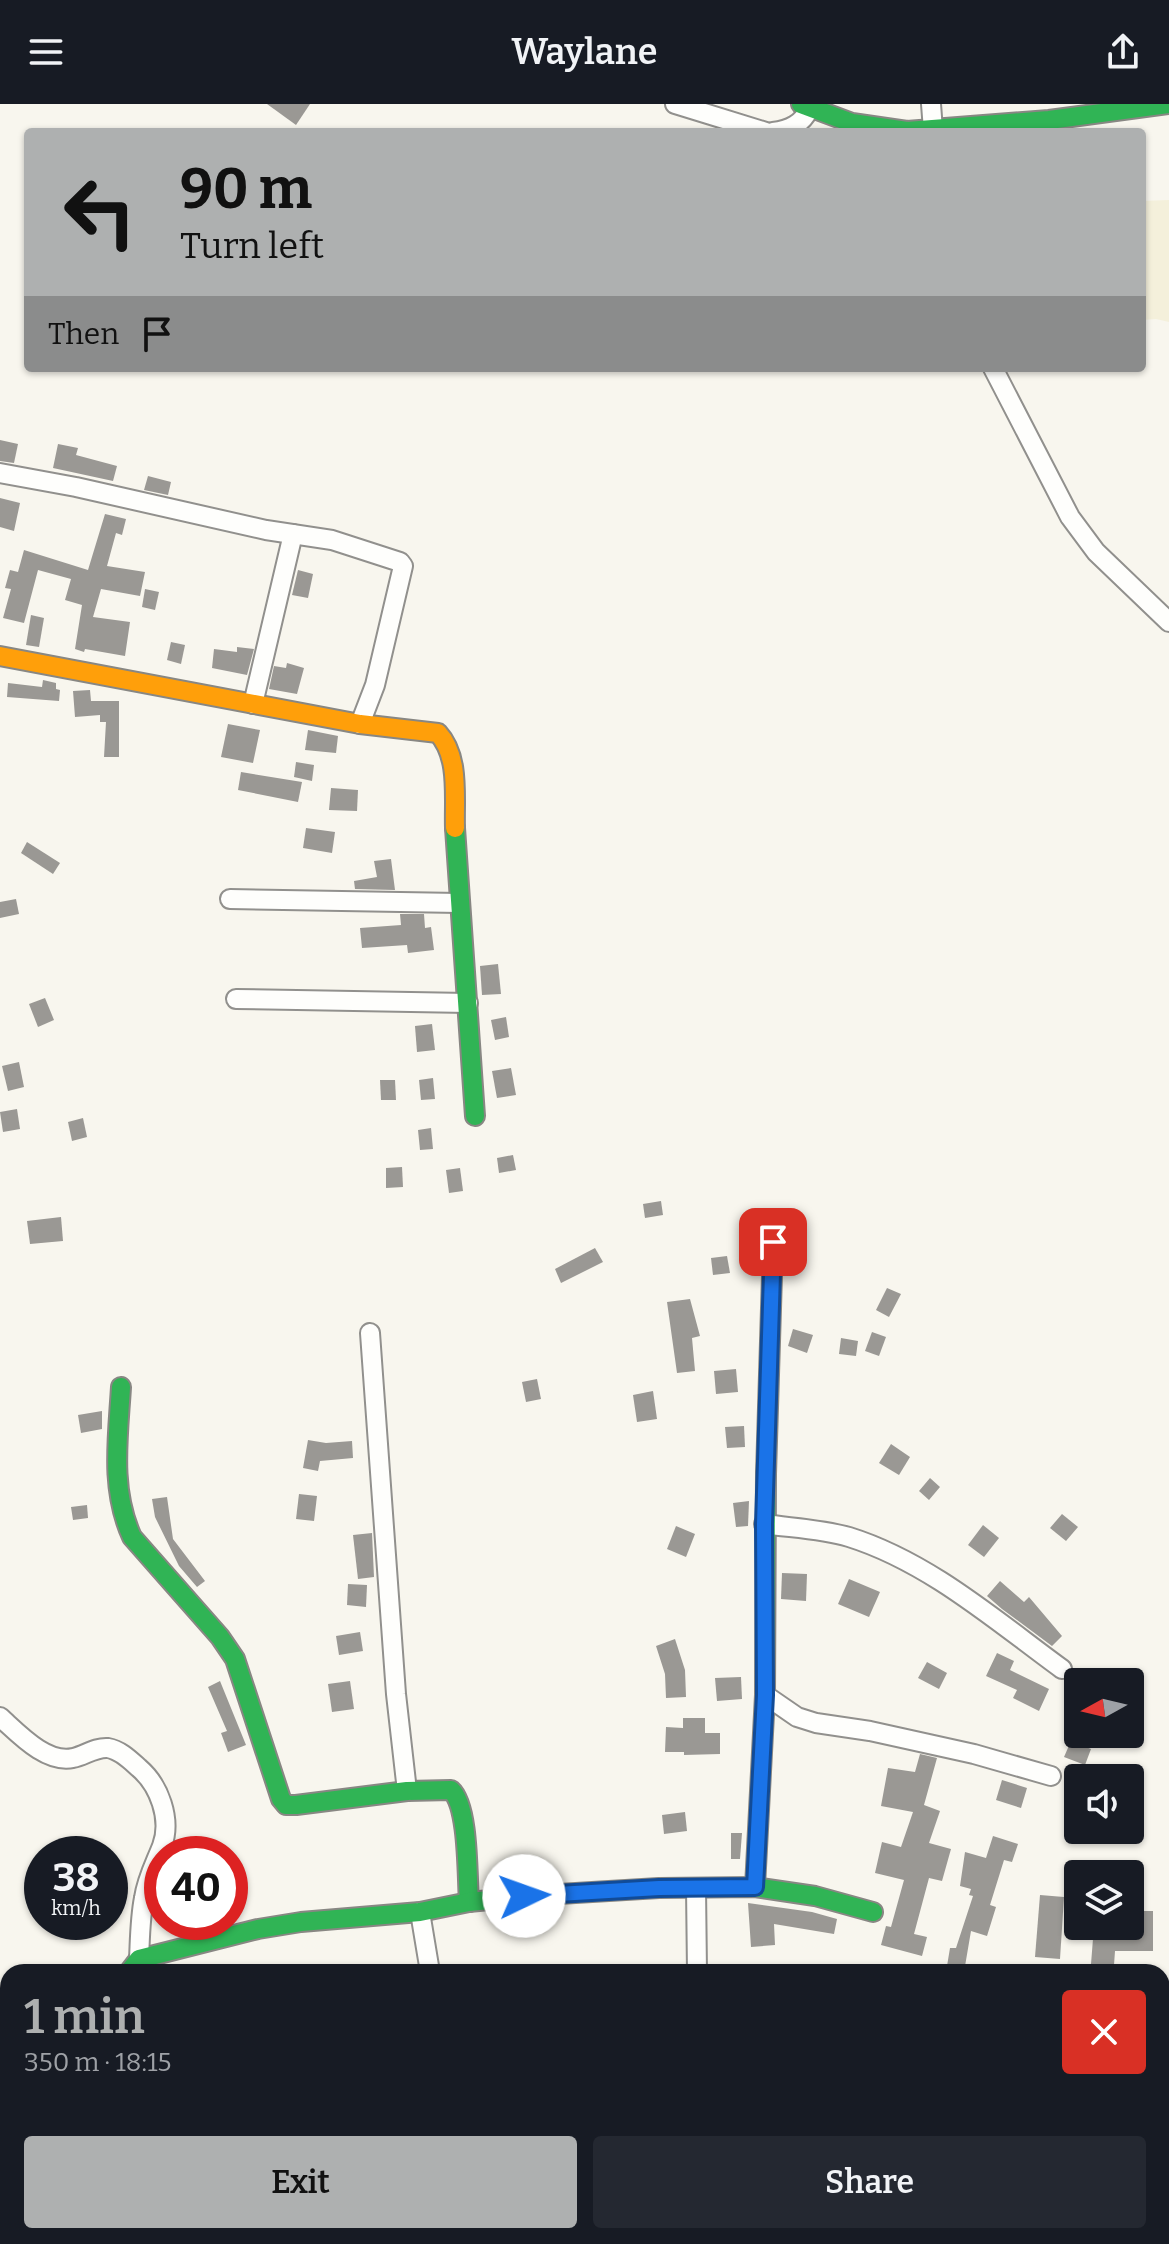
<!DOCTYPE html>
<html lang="en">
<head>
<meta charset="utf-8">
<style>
  :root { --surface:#171b24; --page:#242831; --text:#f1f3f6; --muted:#9ea1a6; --accent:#aeb0b0 }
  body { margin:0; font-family:Bitter,serif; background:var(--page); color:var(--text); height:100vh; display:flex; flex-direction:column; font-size:30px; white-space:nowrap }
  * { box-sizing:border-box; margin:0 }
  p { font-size:26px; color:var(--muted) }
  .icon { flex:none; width:44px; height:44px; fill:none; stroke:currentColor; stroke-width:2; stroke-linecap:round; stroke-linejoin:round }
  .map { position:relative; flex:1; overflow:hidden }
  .sheet { position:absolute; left:0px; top:1860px; width:1170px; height:280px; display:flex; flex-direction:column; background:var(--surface); border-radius:24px 24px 0 0; box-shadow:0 2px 6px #0004 }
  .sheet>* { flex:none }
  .guide { position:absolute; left:24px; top:24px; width:1122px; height:244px; border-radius:8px; box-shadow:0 2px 6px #0004; background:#aeb0b0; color:#111; overflow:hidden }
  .needle { width:52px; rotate:262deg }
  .buttons { position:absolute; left:1064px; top:1564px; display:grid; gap:16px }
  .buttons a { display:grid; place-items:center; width:80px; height:80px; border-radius:8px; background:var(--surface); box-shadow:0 2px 6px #0004; font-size:40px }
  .speed { position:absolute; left:24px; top:1732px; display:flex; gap:16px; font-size:40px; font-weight:700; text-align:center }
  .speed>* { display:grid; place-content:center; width:104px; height:104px; border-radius:50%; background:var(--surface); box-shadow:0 2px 6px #0004; line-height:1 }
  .speed small { font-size:20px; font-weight:400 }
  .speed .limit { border:12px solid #d22; background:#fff; color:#111 }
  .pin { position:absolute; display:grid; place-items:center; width:68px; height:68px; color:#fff; margin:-34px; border-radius:16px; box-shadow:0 4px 12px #0006 }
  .me { position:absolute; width:88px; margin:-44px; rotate:87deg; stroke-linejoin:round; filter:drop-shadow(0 0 6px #0008) }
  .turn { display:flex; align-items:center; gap:28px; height:168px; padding:0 24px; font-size:36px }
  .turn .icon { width:104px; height:104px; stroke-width:2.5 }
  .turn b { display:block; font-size:56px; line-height:68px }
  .then { display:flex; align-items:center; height:76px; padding:0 24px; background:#0003; gap:16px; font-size:30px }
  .round { display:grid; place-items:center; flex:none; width:84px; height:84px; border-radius:8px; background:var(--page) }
  .overview { display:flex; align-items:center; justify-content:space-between; height:136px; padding:0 24px }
  h1 { font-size:48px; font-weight:600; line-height:60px; color:var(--accent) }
  .primary-button { display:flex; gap:16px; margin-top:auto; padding:16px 24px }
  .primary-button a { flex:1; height:92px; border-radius:8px; background:var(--accent); color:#111; font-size:32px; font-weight:600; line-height:92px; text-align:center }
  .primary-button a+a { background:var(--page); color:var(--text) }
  header { display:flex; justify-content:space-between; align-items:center; height:104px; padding:0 24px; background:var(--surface); font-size:36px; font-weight:600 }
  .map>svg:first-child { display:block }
  .farmland { fill:#f4f0db }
  .building { fill:#9a9894 }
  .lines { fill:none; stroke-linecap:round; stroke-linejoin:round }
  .street-casing { stroke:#91908d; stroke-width:22 }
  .fast-casing { stroke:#888783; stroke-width:22 }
  .slow-casing { stroke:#888783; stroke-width:22 }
  .jam-casing { stroke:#888783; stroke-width:22 }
  .street { stroke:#fefefc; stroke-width:18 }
  .fast { stroke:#30b455; stroke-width:18 }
  .slow { stroke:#ff9f0a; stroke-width:18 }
  .jam { stroke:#e5322d; stroke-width:18 }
  .route-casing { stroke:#114b97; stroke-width:20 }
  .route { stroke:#1a73e8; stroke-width:14 }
</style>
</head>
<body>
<header><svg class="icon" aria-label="menu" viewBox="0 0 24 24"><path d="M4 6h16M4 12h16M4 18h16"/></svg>Waylane<svg class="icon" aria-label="share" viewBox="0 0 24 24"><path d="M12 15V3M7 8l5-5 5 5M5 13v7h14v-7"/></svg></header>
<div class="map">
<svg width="1169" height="2140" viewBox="0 0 1169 2140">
  <rect width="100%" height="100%" fill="#f8f6ee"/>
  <path class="farmland" d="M 1169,96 L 1169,218 L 1156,215 L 1142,216 L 1142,97 Z"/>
  <g class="building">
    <path d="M 267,0 L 310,0 L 296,21 Z"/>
    <path d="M 0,336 L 18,340 L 14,359 L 0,357 Z"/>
    <path d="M 58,340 L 78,344 L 76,351 L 117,362 L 113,377 L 53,364 Z"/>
    <path d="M 148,372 L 171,378 L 168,391 L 144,386 Z"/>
    <path d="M 0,394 L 20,399 L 14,427 L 0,423 Z"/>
    <path d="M 105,410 L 126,415 L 122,431 L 116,429 L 107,462 L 145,468 L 140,492 L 101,485 L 93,513 L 130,518 L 125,552 L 85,545 L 84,548 L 75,545 L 82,501 L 65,496 L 71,475 L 38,466 L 24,519 L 3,514 L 11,485 L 5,484 L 10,466 L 18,468 L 24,446 L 88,466 Z"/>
    <path d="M 298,466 L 313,470 L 308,494 L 292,491 Z"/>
    <path d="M 145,485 L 159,488 L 155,506 L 142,503 Z"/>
    <path d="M 31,511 L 44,514 L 39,543 L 26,541 Z"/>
    <path d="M 171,538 L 185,541 L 181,560 L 167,556 Z"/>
    <path d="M 237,543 L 254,545 L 247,571 L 212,564 L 214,545 L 237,548 Z"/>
    <path d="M 287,559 L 304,564 L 297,590 L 269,585 L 274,562 L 286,564 Z"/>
    <path d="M 43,576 L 56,579 L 56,585 L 60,586 L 59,597 L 7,593 L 8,579 L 42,583 Z"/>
    <path d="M 90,586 L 91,597 L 119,597 L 119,653 L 104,653 L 106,618 L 100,618 L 100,611 L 75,613 L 73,587 Z"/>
    <path d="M 228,620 L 260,626 L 253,659 L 221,653 Z"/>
    <path d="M 308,626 L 338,632 L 336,649 L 305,646 Z"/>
    <path d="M 296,658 L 314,661 L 312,677 L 294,673 Z"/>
    <path d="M 241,668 L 302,678 L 298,698 L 238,686 Z"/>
    <path d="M 331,684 L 358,686 L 357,707 L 329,706 Z"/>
    <path d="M 306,724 L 335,728 L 332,749 L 303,744 Z"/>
    <path d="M 27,738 L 60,759 L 53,770 L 21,749 Z"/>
    <path d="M 391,755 L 395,786 L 355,785 L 354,777 L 377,773 L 374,757 Z"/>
    <path d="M 16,795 L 19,810 L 0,814 L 0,798 Z"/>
    <path d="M 400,810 L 424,810 L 425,824 L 431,823 L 434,846 L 408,849 L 407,841 L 362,844 L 360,824 L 401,821 Z"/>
    <path d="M 498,860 L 501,890 L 482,891 L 480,862 Z"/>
    <path d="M 45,894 L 54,916 L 38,923 L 29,900 Z"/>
    <path d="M 506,913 L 509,933 L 495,936 L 491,916 Z"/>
    <path d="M 432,920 L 435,946 L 417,948 L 415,922 Z"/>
    <path d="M 19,958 L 24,983 L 8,987 L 2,962 Z"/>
    <path d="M 511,964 L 516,991 L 497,994 L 492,967 Z"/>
    <path d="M 433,974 L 435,995 L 421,996 L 419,976 Z"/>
    <path d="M 380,976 L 395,976 L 396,996 L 381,996 Z"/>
    <path d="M 17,1005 L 20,1025 L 3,1028 L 0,1008 Z"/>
    <path d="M 83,1014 L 87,1033 L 72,1037 L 68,1018 Z"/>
    <path d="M 431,1024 L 433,1045 L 420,1046 L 418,1026 Z"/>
    <path d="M 513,1051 L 516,1066 L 499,1069 L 497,1054 Z"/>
    <path d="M 402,1063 L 403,1083 L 386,1084 L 386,1064 Z"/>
    <path d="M 460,1064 L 463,1087 L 449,1089 L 446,1066 Z"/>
    <path d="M 661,1097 L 663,1111 L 645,1114 L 643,1100 Z"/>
    <path d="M 61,1113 L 63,1137 L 30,1140 L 27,1117 Z"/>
    <path d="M 595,1144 L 603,1158 L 561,1179 L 555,1165 Z"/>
    <path d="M 727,1152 L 730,1169 L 713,1171 L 711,1154 Z"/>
    <path d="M 887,1184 L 901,1190 L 889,1213 L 876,1206 Z"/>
    <path d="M 690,1195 L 700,1232 L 692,1234 L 695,1267 L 677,1269 L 667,1198 Z"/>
    <path d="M 793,1225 L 813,1231 L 807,1249 L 788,1242 Z"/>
    <path d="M 872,1228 L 886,1233 L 879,1252 L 865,1247 Z"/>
    <path d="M 841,1234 L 858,1237 L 856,1252 L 839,1250 Z"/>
    <path d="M 736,1265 L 738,1288 L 716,1290 L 714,1267 Z"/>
    <path d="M 537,1275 L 541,1295 L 526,1298 L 522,1278 Z"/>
    <path d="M 653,1287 L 657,1315 L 637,1318 L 633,1291 Z"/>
    <path d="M 102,1307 L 102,1325 L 81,1329 L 78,1311 Z"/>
    <path d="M 744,1322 L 745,1343 L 727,1344 L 725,1323 Z"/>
    <path d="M 308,1336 L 326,1339 L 352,1337 L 353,1354 L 320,1357 L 318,1367 L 303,1364 Z"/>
    <path d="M 891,1340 L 910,1353 L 899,1371 L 879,1359 Z"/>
    <path d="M 930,1374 L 940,1383 L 929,1396 L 919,1387 Z"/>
    <path d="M 299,1390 L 317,1392 L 314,1417 L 296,1415 Z"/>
    <path d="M 167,1393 L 173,1435 L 205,1477 L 197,1483 L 179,1462 L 155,1413 L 152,1395 Z"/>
    <path d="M 749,1397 L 748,1422 L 736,1423 L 733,1399 Z"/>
    <path d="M 87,1401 L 88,1414 L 73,1416 L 71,1403 Z"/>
    <path d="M 1062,1410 L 1078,1423 L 1066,1437 L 1050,1424 Z"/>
    <path d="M 983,1421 L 999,1434 L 984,1453 L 968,1441 Z"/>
    <path d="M 676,1422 L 695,1430 L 686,1453 L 667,1445 Z"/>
    <path d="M 372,1429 L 374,1473 L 358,1475 L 353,1431 Z"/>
    <path d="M 782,1469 L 807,1470 L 806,1497 L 781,1495 Z"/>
    <path d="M 849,1475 L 880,1488 L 869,1513 L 838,1500 Z"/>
    <path d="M 1000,1477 L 1024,1498 L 1029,1493 L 1062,1532 L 1052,1542 L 1002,1505 L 987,1492 Z"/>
    <path d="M 348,1480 L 367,1481 L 366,1503 L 347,1501 Z"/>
    <path d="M 360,1528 L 363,1547 L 339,1551 L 336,1532 Z"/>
    <path d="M 675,1535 L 685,1566 L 686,1593 L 666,1594 L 665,1570 L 656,1542 Z"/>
    <path d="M 997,1549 L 1014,1557 L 1010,1566 L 1049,1585 L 1039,1607 L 1013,1594 L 1017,1586 L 986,1572 Z"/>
    <path d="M 927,1558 L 947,1569 L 939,1585 L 918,1574 Z"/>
    <path d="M 741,1573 L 742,1595 L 717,1597 L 715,1574 Z"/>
    <path d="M 220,1577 L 246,1641 L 228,1648 L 221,1629 L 227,1627 L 208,1583 Z"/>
    <path d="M 350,1577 L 354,1605 L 332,1608 L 328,1580 Z"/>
    <path d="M 683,1614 L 705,1614 L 705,1629 L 720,1629 L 720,1650 L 684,1651 L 684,1648 L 665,1648 L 666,1623 L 683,1624 Z"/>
    <path d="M 1071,1637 L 1091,1645 L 1085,1661 L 1064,1653 Z"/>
    <path d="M 920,1650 L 937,1654 L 924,1701 L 940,1707 L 929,1739 L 951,1745 L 942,1777 L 929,1774 L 914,1830 L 927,1833 L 922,1852 L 881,1841 L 886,1822 L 891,1823 L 904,1776 L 875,1769 L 882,1738 L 901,1743 L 913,1708 L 881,1702 L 888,1664 L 915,1668 Z"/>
    <path d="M 1002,1676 L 1027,1684 L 1021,1704 L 996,1696 Z"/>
    <path d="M 685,1708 L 687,1727 L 664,1730 L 662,1711 Z"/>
    <path d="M 731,1729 L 742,1729 L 740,1755 L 731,1755 Z"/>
    <path d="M 993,1732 L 1018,1740 L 1012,1758 L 1004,1756 L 990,1801 L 996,1803 L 987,1832 L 971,1827 L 964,1868 L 946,1868 L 950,1844 L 956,1844 L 973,1792 L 969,1791 L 971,1785 L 960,1782 L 965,1748 L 986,1754 Z"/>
    <path d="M 1040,1791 L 1064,1793 L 1060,1855 L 1035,1853 Z"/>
    <path d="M 748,1799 L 812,1808 L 837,1815 L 834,1830 L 774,1820 L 775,1841 L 751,1843 Z"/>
    <path d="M 1136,1807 L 1153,1807 L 1153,1847 L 1115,1847 L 1114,1861 L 1091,1860 L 1094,1822 L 1136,1822 Z"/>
  </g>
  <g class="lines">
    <defs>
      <g id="street">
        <path d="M 675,0 L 766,28"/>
        <path d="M 931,0 L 933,26"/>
        <path d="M 773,28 C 790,26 802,20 810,4"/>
        <path d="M 993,264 L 1070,413 L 1096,448 L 1169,518"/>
        <path d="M 0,369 L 76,383 L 266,426 L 332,436 L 400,458 L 403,462 L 375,581 L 360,620"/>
        <path d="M 253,600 L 293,430"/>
        <path d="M 230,795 L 459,799"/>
        <path d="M 236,895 L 468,899"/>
        <path d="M 370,1229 L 396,1590 L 407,1687"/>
        <path d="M 764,1420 C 792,1424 822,1425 849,1433 C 929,1458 996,1517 1062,1565"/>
        <path d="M 765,1591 L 797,1613 L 816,1619 L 870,1627 L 974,1650 L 1051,1672"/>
        <path d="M 0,1613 C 18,1629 46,1660 73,1654 C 84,1652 95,1643 108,1644 C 120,1646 130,1656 139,1664 C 159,1681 172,1715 162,1742 C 155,1760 147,1774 144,1794 C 140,1814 140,1835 139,1855"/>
        <path d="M 696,1784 L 697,1868"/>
        <path d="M 420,1808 L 430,1868"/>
        <path d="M 1162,1894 L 1169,1891"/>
        <path d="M 0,2069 L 8,2068"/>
        <path d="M 28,2132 L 29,2140"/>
        <path d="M 333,2132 L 335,2140"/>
        <path d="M 872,2132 L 873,2140"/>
        <path d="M 609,2140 L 611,2132"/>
      </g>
      <g id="fast">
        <path d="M 801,0 L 852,19 L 907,27 L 1049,16 L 1169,0"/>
        <path d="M 455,724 L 475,1012"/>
        <path d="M 121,1283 C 118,1334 110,1385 132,1433 L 220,1533 L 235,1555 L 281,1695 L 286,1701 L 296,1701 L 407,1687 L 451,1686 C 469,1702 467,1772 469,1798"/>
        <path d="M 755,1783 L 765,1591 L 766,1370"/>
        <path d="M 129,1868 L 139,1855 L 258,1825 L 301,1818 L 420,1808 L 469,1798 L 542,1791 L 659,1784 L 755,1783 L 815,1792 L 873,1808"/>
      </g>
      <path id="slow" d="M 0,552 L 360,620 L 438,629 C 460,653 454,693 455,724"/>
      <path id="jam" d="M 766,1370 L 773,1138"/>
    </defs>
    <use href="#street" class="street-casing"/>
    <use href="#fast" class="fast-casing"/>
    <use href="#slow" class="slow-casing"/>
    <use href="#jam" class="jam-casing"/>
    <use href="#street" class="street"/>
    <use href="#fast" class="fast"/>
    <use href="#slow" class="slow"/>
    <use href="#jam" class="jam"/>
  </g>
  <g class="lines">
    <defs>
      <path id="route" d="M 524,1792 L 659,1784 L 755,1783 L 765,1591 L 764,1420 L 773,1138"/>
    </defs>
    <use href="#route" class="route-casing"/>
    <use href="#route" class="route"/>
  </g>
</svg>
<div class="buttons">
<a><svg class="needle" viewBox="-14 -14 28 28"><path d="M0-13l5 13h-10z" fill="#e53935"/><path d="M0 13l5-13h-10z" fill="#9ea1a6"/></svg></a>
<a><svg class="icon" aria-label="sound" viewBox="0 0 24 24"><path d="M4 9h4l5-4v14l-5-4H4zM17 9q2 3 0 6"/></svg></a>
<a><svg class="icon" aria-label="layers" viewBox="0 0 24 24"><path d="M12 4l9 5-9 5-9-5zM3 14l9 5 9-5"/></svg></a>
</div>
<div class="speed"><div>38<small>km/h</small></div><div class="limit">40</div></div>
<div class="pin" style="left:773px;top:1138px;background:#d93025"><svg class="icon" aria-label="arrive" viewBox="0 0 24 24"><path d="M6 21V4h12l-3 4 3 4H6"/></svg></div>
<svg class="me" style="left:524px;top:1792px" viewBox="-20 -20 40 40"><circle r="19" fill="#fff"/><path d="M0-13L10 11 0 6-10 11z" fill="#1a73e8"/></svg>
<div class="guide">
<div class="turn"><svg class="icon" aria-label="left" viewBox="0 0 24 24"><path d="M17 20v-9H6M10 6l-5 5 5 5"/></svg><div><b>90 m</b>Turn left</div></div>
<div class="then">Then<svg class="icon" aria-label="arrive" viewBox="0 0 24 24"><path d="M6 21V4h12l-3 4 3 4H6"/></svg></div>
</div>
<section class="sheet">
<div class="overview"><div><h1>1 min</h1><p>350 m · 18:15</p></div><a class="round" style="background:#d93025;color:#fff"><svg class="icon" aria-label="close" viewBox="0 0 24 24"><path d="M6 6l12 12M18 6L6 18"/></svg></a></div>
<div class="primary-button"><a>Exit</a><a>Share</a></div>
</section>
</div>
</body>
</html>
